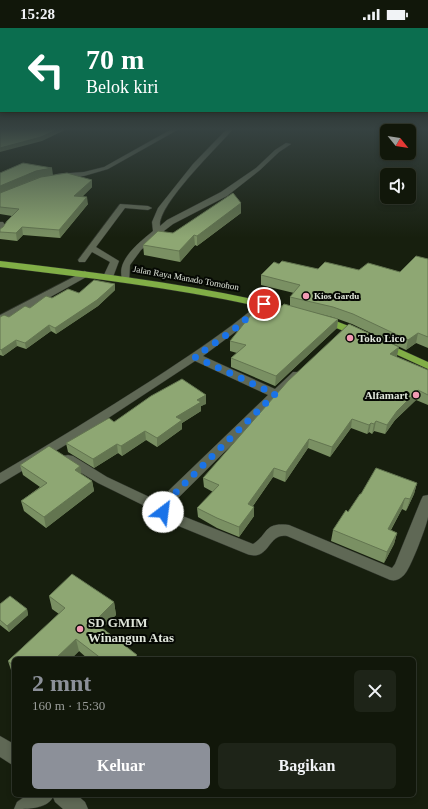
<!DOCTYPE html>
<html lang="id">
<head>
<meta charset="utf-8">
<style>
  :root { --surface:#11170a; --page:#1e2418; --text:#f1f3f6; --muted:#9c9f9c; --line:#30362b; --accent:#8c9099 }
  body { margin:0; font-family:"Times New Roman",serif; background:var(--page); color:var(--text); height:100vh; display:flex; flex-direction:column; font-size:15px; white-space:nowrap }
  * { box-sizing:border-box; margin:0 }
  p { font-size:13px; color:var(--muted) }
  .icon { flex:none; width:22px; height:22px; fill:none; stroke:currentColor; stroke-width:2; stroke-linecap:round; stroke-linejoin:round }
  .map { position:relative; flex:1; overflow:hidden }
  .drawer { position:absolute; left:12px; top:629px; width:404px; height:140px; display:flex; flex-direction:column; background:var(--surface); border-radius:6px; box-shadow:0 2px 6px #0003,0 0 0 1px var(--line) }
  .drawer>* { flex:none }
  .banner { position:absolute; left:0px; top:0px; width:428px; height:84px; box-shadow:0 2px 6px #0003,0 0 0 1px var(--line); background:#0b6e4f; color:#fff; overflow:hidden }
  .needle { width:26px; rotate:120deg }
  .buttons { position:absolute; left:380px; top:96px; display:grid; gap:8px }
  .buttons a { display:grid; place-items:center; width:36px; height:36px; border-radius:6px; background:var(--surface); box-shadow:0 2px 6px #0003,0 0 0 1px var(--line); font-size:20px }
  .pin { position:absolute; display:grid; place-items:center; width:34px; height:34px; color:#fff; margin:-17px; border:2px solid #fff; border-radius:50%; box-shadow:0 1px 4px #0007 }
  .me { position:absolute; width:44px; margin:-22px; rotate:30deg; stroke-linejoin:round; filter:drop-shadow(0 0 3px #0008) }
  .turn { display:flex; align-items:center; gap:14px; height:84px; padding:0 20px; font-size:18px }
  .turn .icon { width:52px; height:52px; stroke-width:2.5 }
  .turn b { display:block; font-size:28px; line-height:34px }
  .round { display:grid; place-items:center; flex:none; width:42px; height:42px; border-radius:6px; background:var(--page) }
  .head { display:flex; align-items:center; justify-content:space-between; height:68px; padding:0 20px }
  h1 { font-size:24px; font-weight:800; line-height:30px; color:var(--accent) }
  .primary-button { display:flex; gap:8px; margin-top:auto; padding:8px 20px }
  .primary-button a { flex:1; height:46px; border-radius:6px; background:var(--accent); color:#fff; font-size:16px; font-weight:800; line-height:46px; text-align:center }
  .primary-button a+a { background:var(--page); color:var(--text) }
  .status { display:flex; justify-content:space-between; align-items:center; height:28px; padding:0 20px; background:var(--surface); direction:ltr }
  .status svg { height:11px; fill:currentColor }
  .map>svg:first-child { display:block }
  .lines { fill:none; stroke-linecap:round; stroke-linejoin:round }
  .minor-casing { stroke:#30352c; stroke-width:1 }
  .highway-casing { stroke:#30352c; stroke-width:1 }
  .minor { fill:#5f6855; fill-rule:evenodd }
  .highway { fill:#81ae46; fill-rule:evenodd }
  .wall { fill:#7a9063; fill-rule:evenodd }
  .shaded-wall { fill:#637550 }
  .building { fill:#8ea773; stroke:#637550 }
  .route { stroke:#1a73e8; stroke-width:7; stroke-dasharray:0 12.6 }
  .poi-dot { fill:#f19ab3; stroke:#050803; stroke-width:1.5 }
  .labels { text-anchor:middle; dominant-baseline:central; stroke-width:4; stroke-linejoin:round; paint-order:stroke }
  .far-street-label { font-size:9px; fill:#dfe5da; stroke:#050803 }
  .far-poi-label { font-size:9px; font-weight:bold; fill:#dfe5da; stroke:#050803; text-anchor:start }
  .poi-label { font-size:11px; font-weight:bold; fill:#dfe5da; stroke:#050803; text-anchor:start }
  .near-poi-label { font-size:13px; font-weight:bold; fill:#dfe5da; stroke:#050803; text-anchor:start }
</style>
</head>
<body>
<div class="status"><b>15:28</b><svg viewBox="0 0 49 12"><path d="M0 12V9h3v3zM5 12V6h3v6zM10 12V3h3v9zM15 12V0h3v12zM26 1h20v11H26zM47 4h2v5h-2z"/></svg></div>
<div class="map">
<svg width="428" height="781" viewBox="0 0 428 781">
  <rect width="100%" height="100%" fill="#171f0e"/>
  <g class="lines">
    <defs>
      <g id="minor">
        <path d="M 172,101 L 179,101 L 108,141 L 84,148 L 57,150 L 54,148 L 57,146 L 84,144 L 104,139 Z"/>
        <path d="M 227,101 L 233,101 C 218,119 158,176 160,198 L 167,192 L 221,164 L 256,140 L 275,122 L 286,115 L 291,116 L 279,124 L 260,142 L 227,168 L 173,196 L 160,206 L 141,222 L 130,237 L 129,253 L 123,253 C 114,233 140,214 153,203 L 152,194 L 158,180 L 193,136 Z"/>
        <path d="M 120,176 L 148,178 L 152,180 L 148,182 L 125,180 L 96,219 L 119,233 L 113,249 L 108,252 L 103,249 L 110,234 L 92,224 L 85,234 L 79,234 L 78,232 Z"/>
        <path d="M 0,194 L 3,194 L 7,200 L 3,206 L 0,206 Z"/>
        <path d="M 85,243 L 89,246 L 88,248 L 29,281 L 0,294 L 0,287 Z"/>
        <path d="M 264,273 L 267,274 L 269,276 L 267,278 L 242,299 L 203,328 L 275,361 L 293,344 L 301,344 L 303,346 L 172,476 L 170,483 L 253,516 C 269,506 263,494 289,497 L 392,540 L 395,536 L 421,472 L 423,468 L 428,467 C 428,474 428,482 428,489 C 427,497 410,542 404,547 C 399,552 394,554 388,551 L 287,508 C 267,505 270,534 247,526 L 159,490 L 157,484 L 98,455 L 63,434 L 62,431 L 63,428 L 68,427 L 73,428 L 107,449 L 160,474 L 162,469 L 268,367 L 195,333 L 84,406 L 0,456 L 0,445 C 52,415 102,384 152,352 C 190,327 227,303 261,274 Z"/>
        <path d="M 0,708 L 14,716 L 14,738 L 0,729 Z"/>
        <path d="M 27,767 L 77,767 L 85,774 L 88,781 L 63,781 L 55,774 L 53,769 C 47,781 28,781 14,781 L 17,774 Z"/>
      </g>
      <g id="highway">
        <path d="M 0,233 C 101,245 201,257 299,282 L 301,284 L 296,287 C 199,263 100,251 0,239 Z"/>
        <path d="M 323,288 L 364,304 L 365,306 L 360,309 L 356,308 L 319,293 L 318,291 Z"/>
        <path d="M 384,314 L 428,334 L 428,341 L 380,319 L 379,317 Z"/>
      </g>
    </defs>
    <use href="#minor" class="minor-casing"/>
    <use href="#highway" class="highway-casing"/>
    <use href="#minor" class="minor"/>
    <use href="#highway" class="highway"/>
  </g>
  <g class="wall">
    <path d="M 0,145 L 53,147 L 92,152 L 92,159 L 82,169 L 88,176 L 60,210 L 23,207 L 17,213 L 0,211 L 0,201 L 3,199 L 12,188 L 0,186 Z"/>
    <path d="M 241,175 L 241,185 L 197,218 L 195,217 L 180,234 L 144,227 L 143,217 L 173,205 Z"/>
    <path d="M 428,231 L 428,320 L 416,315 L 406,322 L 352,296 L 338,291 L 337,300 L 275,358 L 231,339 L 231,330 L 237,325 L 230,323 L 230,313 L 261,290 L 277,284 L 290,278 L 290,269 L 294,265 L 261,257 L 261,247 L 279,236 L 318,241 L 400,244 ZM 308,283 L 332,289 L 338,291 Z"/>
    <path d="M 115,262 L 98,278 L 56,306 L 51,303 L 26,321 L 17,318 L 3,328 L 0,327 L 0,289 L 9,289 L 52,270 L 79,265 Z"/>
    <path d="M 397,328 L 397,329 L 428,342 L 428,377 L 416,372 L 395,392 L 385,406 L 374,403 L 372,406 L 369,404 L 367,406 L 351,400 L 330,429 L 308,420 L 285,454 L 273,449 L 253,478 L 254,488 L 239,509 L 217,500 L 198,489 L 197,480 L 213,464 L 204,459 L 203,450 Z"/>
    <path d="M 206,376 L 201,378 L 201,383 L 182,395 L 182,401 L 157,419 L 146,412 L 122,428 L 118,425 L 94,440 L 68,424 L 66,415 L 114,394 Z"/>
    <path d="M 20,437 L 80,438 L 81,446 L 92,453 L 94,463 L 46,500 L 24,483 L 21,473 L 40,459 L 23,447 Z"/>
    <path d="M 417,455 L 414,466 L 406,483 L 402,481 L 391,502 L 397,505 L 394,516 L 384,535 L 331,513 L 333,502 L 348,484 Z"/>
    <path d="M 49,568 L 114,574 L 116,587 L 102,600 L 137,627 L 137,631 L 88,631 L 79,623 L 71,631 L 14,631 L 14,647 L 12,645 L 8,633 L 59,586 L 52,581 Z"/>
    <path d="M 0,576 L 27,581 L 28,587 L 9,604 L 0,597 Z"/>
    <path d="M 14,688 L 14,697 L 11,691 Z"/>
  </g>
  <g class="shaded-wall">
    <path d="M 58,101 L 64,101 L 65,102 L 42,113 L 0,124 L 0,120 Z"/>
    <path d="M 52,140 L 53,147 L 37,150 L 0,165 L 0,158 L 36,143 Z"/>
    <path d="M 92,152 L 92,159 L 75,175 L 74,168 Z"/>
    <path d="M 87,169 L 88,176 L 60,210 L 59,202 Z"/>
    <path d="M 241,175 L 241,185 L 197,218 L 197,208 Z"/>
    <path d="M 22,199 L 23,207 L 17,213 L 16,205 Z"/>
    <path d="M 194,207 L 195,217 L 180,234 L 179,223 Z"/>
    <path d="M 115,256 L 115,262 L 98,278 L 56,306 L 55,300 Z"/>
    <path d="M 338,291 L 337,300 L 275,358 L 276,348 Z"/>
    <path d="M 49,297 L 51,303 L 26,321 L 25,315 Z"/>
    <path d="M 418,305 L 416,315 L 406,322 L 408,312 Z"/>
    <path d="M 16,312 L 17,318 L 3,328 L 1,322 Z"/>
    <path d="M 399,319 L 397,328 L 388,335 L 390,326 Z"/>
    <path d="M 418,362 L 416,372 L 395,392 L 385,406 L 387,397 L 397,383 Z"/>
    <path d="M 206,367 L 206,376 L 201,378 L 201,383 L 182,395 L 182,401 L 157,419 L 157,410 L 176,389 L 197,372 Z"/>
    <path d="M 352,391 L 351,400 L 330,429 L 332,419 Z"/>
    <path d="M 376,393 L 374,403 L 372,406 L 374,396 Z"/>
    <path d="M 371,395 L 369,404 L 367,406 L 369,397 Z"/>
    <path d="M 145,403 L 146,412 L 122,428 L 121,418 Z"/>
    <path d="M 309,411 L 308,420 L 285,454 L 286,444 Z"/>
    <path d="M 117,416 L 118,425 L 94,440 L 93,431 Z"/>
    <path d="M 80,438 L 82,449 L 75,442 Z"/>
    <path d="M 274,440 L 273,449 L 247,486 L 248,476 Z"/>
    <path d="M 92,453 L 94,463 L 46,500 L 44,489 Z"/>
    <path d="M 417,455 L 414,466 L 406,483 L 410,471 Z"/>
    <path d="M 405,470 L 402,481 L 385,512 L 388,501 Z"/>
    <path d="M 254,479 L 254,488 L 239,509 L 239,499 Z"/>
    <path d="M 397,505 L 394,516 L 384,535 L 387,524 Z"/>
    <path d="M 114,574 L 116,587 L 96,607 L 94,594 Z"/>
    <path d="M 27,581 L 28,587 L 9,604 L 7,598 Z"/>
    <path d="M 76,611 L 79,623 L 71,631 L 55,631 Z"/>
    <path d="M 137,627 L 137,631 L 133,631 Z"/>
  </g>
  <g class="building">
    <path d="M 0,101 L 58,101 L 41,109 L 0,120 Z"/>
    <path d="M 23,135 L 52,140 L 36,143 L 0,158 L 0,145 Z"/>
    <path d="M 67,145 L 92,152 L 74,168 L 87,169 L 59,202 L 22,199 L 16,205 L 0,204 L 0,201 L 3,199 L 7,193 L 19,181 L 0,179 L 0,165 L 41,149 Z"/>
    <path d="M 233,165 L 241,175 L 197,208 L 194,207 L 179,223 L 143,217 L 158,203 L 173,205 Z"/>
    <path d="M 416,228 L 428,231 L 428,309 L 418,305 L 408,312 L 353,286 L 333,279 L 290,269 L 300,257 L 261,247 L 274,234 L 279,236 L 282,233 L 318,241 L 325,234 L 359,242 L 368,235 L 400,244 Z"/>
    <path d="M 94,252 L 115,256 L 97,272 L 55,300 L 49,297 L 25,315 L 16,312 L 1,322 L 0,321 L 0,289 L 4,287 L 9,289 L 25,278 L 30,280 L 46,268 L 52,270 L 68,261 L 79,265 Z"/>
    <path d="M 284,276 L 338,291 L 276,348 L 231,330 L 246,317 L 230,313 L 251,287 L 261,290 L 267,282 L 277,284 Z"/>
    <path d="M 349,296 L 399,319 L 390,326 L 428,342 L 428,367 L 418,362 L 397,383 L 387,397 L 376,393 L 374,396 L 371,395 L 369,397 L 352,391 L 332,419 L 309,411 L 286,444 L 274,440 L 248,476 L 254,479 L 239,499 L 217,490 L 197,480 L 219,457 L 203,450 L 288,353 Z"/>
    <path d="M 182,351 L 206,367 L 197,372 L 201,374 L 176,389 L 182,392 L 157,410 L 145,403 L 121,418 L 117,416 L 93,431 L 66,415 L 109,390 L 114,394 L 151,368 Z"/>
    <path d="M 49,418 L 80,438 L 75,442 L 92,453 L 44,489 L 21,473 L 47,455 L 20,437 Z"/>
    <path d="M 376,440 L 417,455 L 410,471 L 405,470 L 388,501 L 397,505 L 387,524 L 333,502 L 346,482 L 348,484 L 360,466 L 361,466 Z"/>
    <path d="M 72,546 L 114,574 L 94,594 L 137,627 L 133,631 L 102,631 L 76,611 L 55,631 L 14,631 L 14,638 L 8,633 L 65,580 L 49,568 Z"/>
    <path d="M 10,568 L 27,581 L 7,598 L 0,592 L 0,576 Z"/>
    <path d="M 14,688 L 14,693 L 11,691 Z"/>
  </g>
  <linearGradient id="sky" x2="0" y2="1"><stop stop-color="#0d1108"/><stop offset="0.48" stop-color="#364241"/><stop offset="1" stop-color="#364241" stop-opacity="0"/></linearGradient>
  <rect width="428" height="210" fill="url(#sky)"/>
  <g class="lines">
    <path class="route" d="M 163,484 L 164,476 L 167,473 L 275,366 L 195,329 L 232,303 L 264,276"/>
  </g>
  <g class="poi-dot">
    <circle cx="306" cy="268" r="4"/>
    <circle cx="350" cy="310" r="4"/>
    <circle cx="416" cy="367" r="4"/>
    <circle cx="80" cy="601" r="4"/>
  </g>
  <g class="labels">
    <g class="far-street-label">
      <text transform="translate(186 250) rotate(10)">Jalan Raya Manado Tomohon</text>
    </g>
    <g class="far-poi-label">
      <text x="314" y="268">Kios Gardu</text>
    </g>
    <g class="poi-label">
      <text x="358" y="310">Toko Lico</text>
      <text x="408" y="367" text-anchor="end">Alfamart</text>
    </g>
    <g class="near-poi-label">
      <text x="88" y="594">SD GMIM<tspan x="88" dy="15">Winangun Atas</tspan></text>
    </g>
  </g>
</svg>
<div class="buttons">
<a><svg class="needle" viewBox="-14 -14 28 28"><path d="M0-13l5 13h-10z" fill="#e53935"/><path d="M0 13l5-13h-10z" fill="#9c9f9c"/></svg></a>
<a><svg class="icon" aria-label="sound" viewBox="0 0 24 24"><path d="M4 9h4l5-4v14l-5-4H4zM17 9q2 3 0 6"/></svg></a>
</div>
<div class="pin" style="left:264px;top:276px;background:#d93025"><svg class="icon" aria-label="arrive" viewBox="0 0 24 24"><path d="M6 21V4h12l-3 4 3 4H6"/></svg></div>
<svg class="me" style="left:163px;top:484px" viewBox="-20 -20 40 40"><circle r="19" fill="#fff"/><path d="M0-13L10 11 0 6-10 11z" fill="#1a73e8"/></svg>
<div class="banner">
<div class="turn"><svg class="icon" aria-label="left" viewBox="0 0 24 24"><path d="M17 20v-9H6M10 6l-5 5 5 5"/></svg><div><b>70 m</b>Belok kiri</div></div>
</div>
<section class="drawer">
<div class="head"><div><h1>2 mnt</h1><p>160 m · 15:30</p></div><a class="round"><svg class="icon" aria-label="close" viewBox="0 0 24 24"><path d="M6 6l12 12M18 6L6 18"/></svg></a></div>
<div class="primary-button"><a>Keluar</a><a>Bagikan</a></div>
</section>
</div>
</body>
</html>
